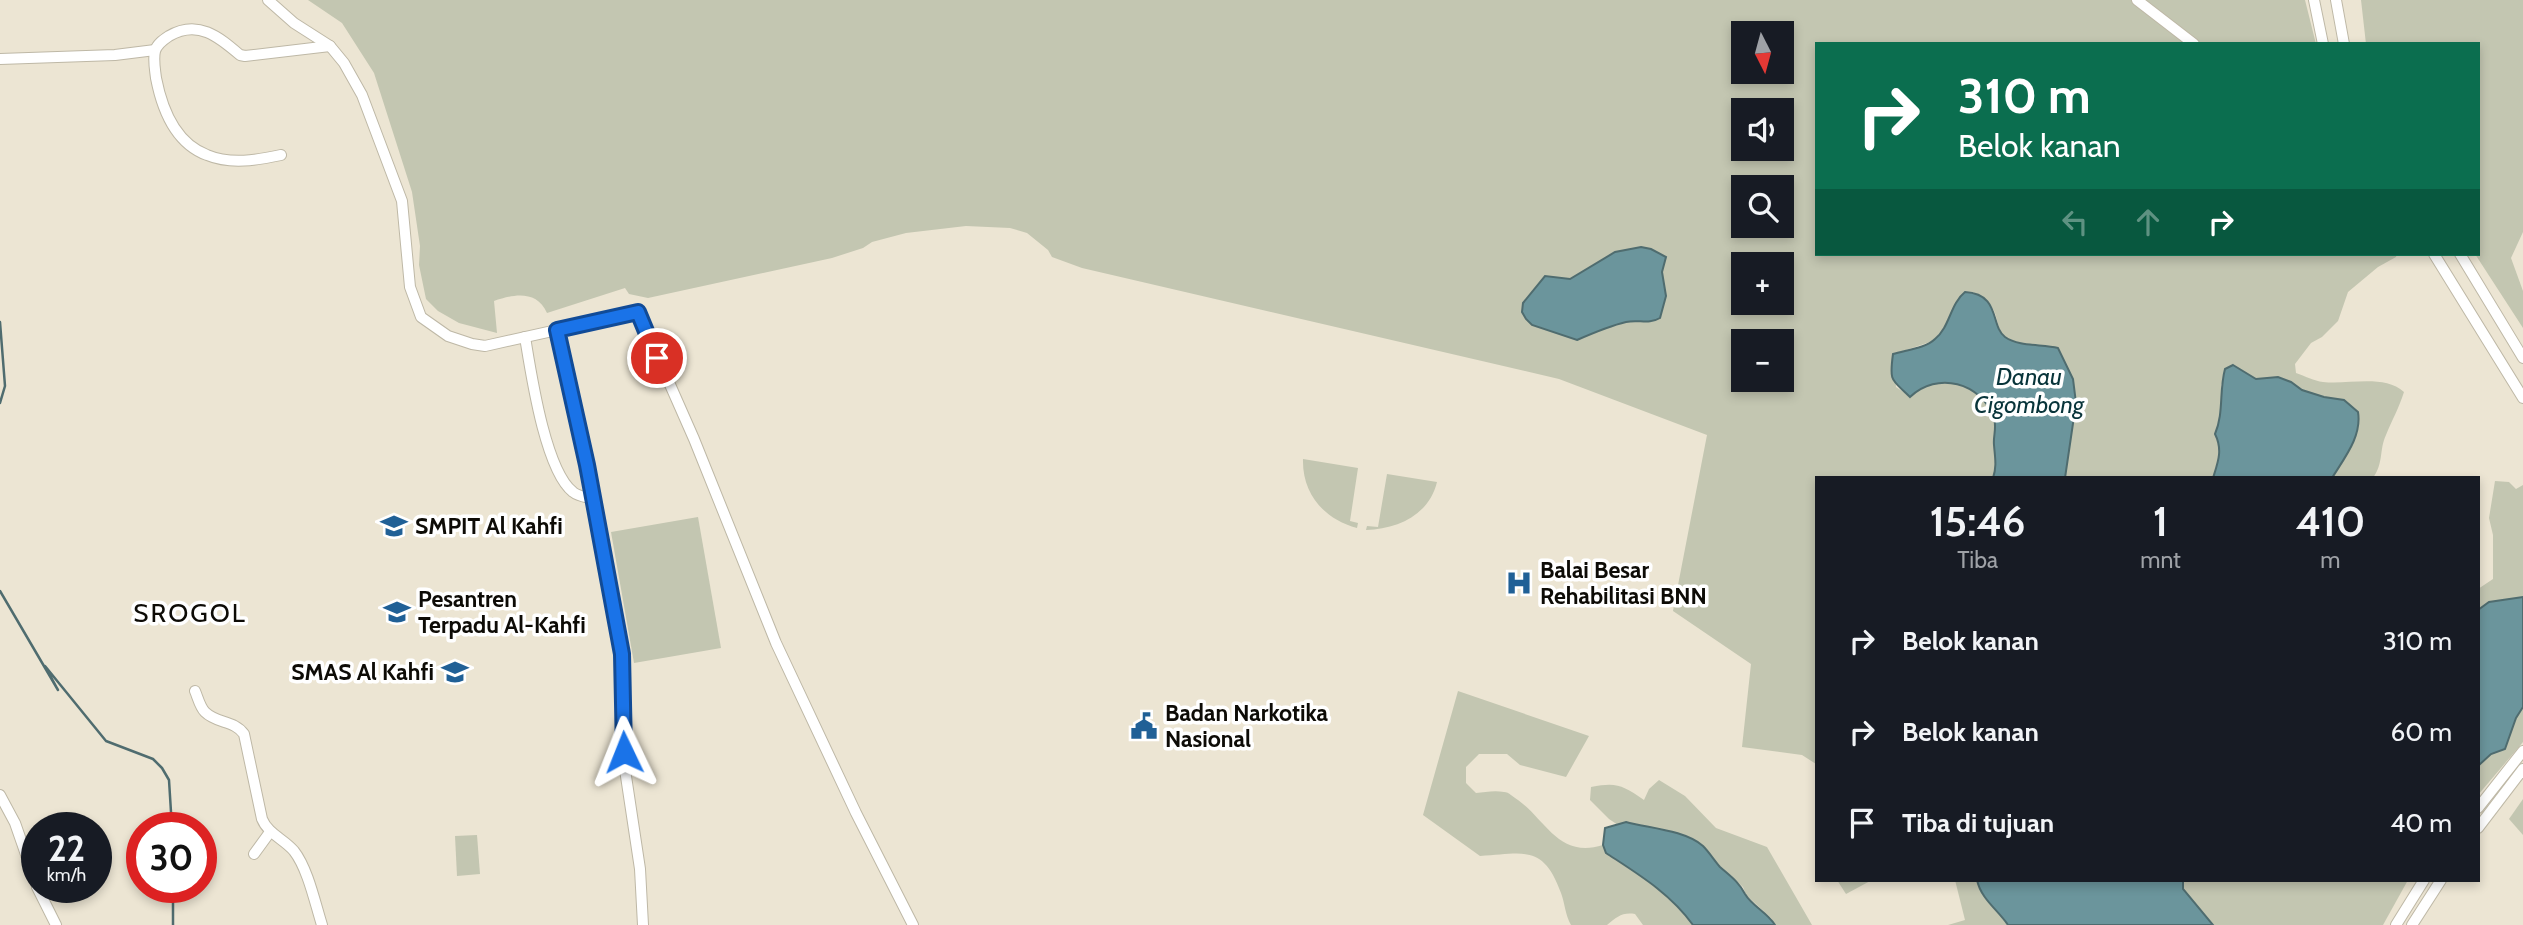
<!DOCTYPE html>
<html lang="id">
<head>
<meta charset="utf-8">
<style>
  :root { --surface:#171b24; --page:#242831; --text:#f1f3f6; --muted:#9ea1a6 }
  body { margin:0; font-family:Cabin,sans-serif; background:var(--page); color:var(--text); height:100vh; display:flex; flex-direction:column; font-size:26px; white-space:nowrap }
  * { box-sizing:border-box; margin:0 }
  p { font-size:23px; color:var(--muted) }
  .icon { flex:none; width:38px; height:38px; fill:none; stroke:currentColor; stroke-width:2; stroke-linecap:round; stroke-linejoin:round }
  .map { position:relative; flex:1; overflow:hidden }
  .panel { position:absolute; left:1815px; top:476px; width:665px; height:406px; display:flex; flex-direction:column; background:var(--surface); border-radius:0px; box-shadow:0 4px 10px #0003 }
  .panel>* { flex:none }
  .guide { position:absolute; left:1815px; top:42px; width:665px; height:214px; border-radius:0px; box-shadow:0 4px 10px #0003; background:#0b6e4f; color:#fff; overflow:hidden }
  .needle { width:46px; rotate:174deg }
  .fabs { position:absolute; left:1731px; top:21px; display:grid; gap:14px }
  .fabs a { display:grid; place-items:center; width:63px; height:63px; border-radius:0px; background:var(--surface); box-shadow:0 4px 10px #0003; font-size:35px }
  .speed { position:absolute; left:21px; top:812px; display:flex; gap:14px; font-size:35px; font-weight:700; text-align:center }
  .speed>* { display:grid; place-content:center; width:91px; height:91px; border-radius:50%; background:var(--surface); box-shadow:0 4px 10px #0003; line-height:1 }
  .speed small { font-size:18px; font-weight:400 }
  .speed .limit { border:10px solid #d22; background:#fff; color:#111 }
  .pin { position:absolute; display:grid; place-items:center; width:60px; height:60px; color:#fff; margin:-30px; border:4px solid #fff; border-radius:50%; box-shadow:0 2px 7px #0007 }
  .me { position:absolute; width:77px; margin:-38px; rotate:358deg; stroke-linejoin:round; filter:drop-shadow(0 0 5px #0008) }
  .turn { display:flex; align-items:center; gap:24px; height:147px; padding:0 28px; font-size:32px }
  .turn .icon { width:91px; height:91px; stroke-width:2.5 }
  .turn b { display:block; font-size:49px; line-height:60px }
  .lanes { display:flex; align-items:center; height:66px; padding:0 28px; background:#0003; justify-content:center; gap:35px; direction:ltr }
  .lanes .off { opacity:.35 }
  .eta { display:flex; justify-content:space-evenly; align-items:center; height:119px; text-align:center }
  .eta b { font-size:42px; font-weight:600; line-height:49px }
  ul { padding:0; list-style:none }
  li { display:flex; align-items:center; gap:21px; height:91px; padding:0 28px }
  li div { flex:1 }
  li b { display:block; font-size:26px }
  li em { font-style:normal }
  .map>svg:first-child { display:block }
  .green { fill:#c3c6b1; fill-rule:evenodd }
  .water { fill:#6b959c; stroke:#4f6c6f; stroke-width:2 }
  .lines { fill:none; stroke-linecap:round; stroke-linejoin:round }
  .stream { stroke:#4f6c6f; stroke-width:2.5 }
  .street-casing { stroke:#beb8a6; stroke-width:12 }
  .street { stroke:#fff; stroke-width:10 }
  .route-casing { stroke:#114b97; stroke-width:18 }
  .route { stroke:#1a73e8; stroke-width:12 }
  .labels { text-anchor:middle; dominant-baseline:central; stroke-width:7; stroke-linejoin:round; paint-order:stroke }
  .poi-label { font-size:23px; font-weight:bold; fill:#0d0b06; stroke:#fff; text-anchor:start }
  .water-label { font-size:24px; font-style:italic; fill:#08343a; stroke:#fff }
  .quarter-label { font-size:26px; letter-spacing:2px; fill:#0d0b06; stroke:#fff }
</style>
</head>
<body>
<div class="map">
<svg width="2523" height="925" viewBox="0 0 2523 925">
  <rect width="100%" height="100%" fill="#ece5d3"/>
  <g class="green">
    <path d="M 308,0 L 2305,0 L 2316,44 L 1816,44 L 1816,254 L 2397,254 L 2396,257 L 2378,267 L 2348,292 L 2338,321 L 2322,337 L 2311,343 L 2295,364 L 2296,373 C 2305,376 2314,381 2323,382 C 2348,385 2384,374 2404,392 C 2399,408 2392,420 2386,435 C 2379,450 2384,462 2373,478 L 2332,478 L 2349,452 L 2344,400 L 2324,397 L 2302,390 L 2291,382 L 2278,377 L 2256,379 L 2233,365 L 2221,385 L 2222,419 L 2215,434 C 2223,450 2218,462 2213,478 L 2065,478 L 2076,403 L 2073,379 L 2058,349 C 2045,345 2017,345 2009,340 C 1997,333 1999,322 1994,311 C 1990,302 1981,297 1973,292 L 1933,341 L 1894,354 L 1896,387 L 1905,393 C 1919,388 1934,382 1948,382 C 1970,383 1991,402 1995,423 C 1996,429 1994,434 1994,440 C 1993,454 1998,464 1993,478 L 1816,478 L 1816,764 L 1802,755 L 1742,747 L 1751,664 L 1673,611 L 1707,435 L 1559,379 L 1082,268 L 1052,257 L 1048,250 L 1027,233 L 1010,228 L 966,226 L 906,233 L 872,242 L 863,248 L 832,258 L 648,298 L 629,294 L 625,288 L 547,313 C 537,290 514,294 494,301 L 497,333 L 459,323 L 438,311 L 426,299 L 419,265 L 420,246 L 412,192 L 374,73 L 342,23 ZM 1743,33 L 1782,33 L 1782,72 L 1743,72 ZM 1743,110 L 1782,110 L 1782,149 L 1743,149 ZM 1743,187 L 1782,187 L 1782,226 L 1743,226 ZM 1743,264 L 1782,264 L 1782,303 L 1743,303 ZM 1743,341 L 1782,341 L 1782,380 L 1743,380 Z"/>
    <path d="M 2361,0 L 2523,0 L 2523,232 L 2511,258 L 2523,291 L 2523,328 L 2475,254 L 2478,254 L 2478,44 L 2366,44 Z"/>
    <path d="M 1303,459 L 1358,468 L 1350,521 L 1358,523 L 1357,528 C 1324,519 1302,494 1303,459 Z"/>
    <path d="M 1387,474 L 1437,482 C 1429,515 1398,529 1366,530 L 1367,526 L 1378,527 Z"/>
    <path d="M 2495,481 L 2509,482 L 2516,489 L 2523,485 L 2523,597 L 2489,602 L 2478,610 L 2478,589 L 2493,579 L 2493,535 L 2489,518 Z"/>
    <path d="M 698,517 L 721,648 L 634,663 L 611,532 Z"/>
    <path d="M 1458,691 L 1589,736 L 1566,777 L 1520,765 L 1507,754 L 1479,754 L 1466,767 L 1466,783 L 1476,793 C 1485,792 1495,790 1504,792 C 1509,792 1513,797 1518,800 C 1546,820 1559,859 1603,845 L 1606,853 C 1638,875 1670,893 1693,925 L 1643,925 L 1635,914 C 1622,912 1617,917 1607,925 L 1571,925 C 1565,914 1565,904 1561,893 C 1543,843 1523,854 1480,856 L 1423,815 Z"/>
    <path d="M 2523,707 L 2523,742 L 2478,795 L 2478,766 L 2491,754 L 2505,749 L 2516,718 Z"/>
    <path d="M 1659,780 L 1685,796 L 1716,828 L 1767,847 L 1812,925 L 1775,925 L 1771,918 L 1746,895 L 1743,887 L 1718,865 L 1701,844 L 1668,830 L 1651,829 L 1626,822 L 1618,825 L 1609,819 L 1590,800 L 1591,787 C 1617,782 1622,785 1644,800 L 1649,789 Z"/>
    <path d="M 2523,799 L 2523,835 L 2509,819 Z"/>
    <path d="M 477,835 L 480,874 L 457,876 L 455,836 Z"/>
    <path d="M 1837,880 L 1872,880 L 1846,894 Z"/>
    <path d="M 1955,880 L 1977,880 C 1981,899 1999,910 2008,925 L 1948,925 L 1965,920 Z"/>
    <path d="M 2183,880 L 2408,880 L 2383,925 L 2213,925 L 2183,889 Z"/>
  </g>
  <g class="water">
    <path d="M 1641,247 L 1651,249 L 1666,257 L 1662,272 L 1666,296 L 1660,318 C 1648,325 1639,319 1626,322 C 1609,326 1593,333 1577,340 L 1532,325 L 1526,319 L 1522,312 L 1523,303 L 1545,276 L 1570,279 L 1615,252 Z"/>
    <path d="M 1965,292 C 2001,294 1990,326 2005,337 C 2019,347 2042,344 2058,348 L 2073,379 L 2076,403 L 2065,478 L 1993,478 C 1997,466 1995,458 1994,445 C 1993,436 1997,428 1994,418 C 1981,382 1937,371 1910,397 C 1892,379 1889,383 1893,354 C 1906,350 1926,348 1935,339 C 1950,327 1950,304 1965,292 Z"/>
    <path d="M 2233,365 L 2256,379 L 2278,377 L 2291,382 L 2302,390 L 2324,397 L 2344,400 L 2358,412 C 2362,436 2345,457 2332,478 L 2213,478 C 2218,462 2223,450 2215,434 C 2224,413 2219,391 2225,369 Z"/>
    <path d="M 2523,597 L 2523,707 L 2516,718 L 2505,749 L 2491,754 L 2478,766 L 2478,610 L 2489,602 Z"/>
    <path d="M 1626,822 C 1648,828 1685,830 1703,846 C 1709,852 1714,860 1720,867 C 1730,876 1739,882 1745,894 C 1752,906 1768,913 1775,925 L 1693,925 C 1670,893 1638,874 1606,853 L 1603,845 L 1605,828 Z"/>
    <path d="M 1977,880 L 2183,880 L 2183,889 L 2213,925 L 2008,925 C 1998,910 1981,899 1977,880 Z"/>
  </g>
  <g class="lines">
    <g class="stream">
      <path d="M 0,322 L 5,386 L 0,403"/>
      <path d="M 0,591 L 58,690 L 45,666 L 106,741 L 153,759 L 162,768 L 169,780 L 172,828"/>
      <path d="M 173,925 L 173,887"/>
    </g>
    <defs>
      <g id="street">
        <path d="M 268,0 L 294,23 L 330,46 L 344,63 L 362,95 L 402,201 L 410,287 L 421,317 L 448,336 L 472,344 L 485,346 L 638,312 L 694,439 L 776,643 L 856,813 L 913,925"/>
        <path d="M 2137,0 L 2194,44"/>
        <path d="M 2314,0 L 2323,44"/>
        <path d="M 2336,0 L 2344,44"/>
        <path d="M 0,59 L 115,55 L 155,50"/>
        <path d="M 281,155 C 257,160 231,165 207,155 C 175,143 162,109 156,78 C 155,69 153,60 155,51 C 157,44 163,40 169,36 C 198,19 219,37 240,55 L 245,56 L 330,46"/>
        <path d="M 2434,254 L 2523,398"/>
        <path d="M 2460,254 L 2523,358"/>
        <path d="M 557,330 L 582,441 L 622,654 L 624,763 L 640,869 L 643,925"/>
        <path d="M 525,337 C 531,373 545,470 573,492 C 579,497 587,497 594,499"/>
        <path d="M 195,691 C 198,698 200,707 205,712 C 217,724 234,720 244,734 L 262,819 C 268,834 284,839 294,851 C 308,869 315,903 322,925"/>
        <path d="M 0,795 L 15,823 L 37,886"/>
        <path d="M 2478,808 L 2523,751"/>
        <path d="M 2478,828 L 2523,769"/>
        <path d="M 254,854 L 270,832"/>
        <path d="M 37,887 L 56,925"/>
        <path d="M 2396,925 L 2424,880"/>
        <path d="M 2412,925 L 2441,880"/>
      </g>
    </defs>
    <use href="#street" class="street-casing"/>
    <use href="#street" class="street"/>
  </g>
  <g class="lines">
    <defs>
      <path id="route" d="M 624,752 L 622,654 L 587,465 L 557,330 L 638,312 L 657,358"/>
    </defs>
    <use href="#route" class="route-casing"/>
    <use href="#route" class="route"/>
  </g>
  <defs>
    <symbol id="school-bare" viewBox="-9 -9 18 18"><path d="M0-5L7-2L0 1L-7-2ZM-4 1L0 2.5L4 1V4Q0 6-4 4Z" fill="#206096" stroke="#fff" stroke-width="2.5" paint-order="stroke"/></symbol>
    <symbol id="hospital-bare" viewBox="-9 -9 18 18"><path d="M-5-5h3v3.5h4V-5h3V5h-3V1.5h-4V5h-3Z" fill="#206096" stroke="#fff" stroke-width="2.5" paint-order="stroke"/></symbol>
    <symbol id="civic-bare" viewBox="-9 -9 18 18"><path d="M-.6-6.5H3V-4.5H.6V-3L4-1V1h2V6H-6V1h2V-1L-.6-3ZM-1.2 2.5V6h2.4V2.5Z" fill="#206096" stroke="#fff" stroke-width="2.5" paint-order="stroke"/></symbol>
  </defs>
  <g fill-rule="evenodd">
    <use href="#school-bare" x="375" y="507" width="38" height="38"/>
    <use href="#hospital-bare" x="1500" y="564" width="38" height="38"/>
    <use href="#school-bare" x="378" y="593" width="38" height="38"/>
    <use href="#school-bare" x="436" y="653" width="38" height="38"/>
    <use href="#civic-bare" x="1125" y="707" width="38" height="38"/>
  </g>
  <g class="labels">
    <g class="poi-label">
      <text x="415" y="526">SMPIT Al Kahfi</text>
      <text x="1540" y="570">Balai Besar<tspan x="1540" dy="26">Rehabilitasi BNN</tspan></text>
      <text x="418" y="599">Pesantren<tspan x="418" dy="26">Terpadu Al-Kahfi</tspan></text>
      <text x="434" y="672" text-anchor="end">SMAS Al Kahfi</text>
      <text x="1165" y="713">Badan Narkotika<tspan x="1165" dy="26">Nasional</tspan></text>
    </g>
    <g class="water-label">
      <text x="2029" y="376">Danau<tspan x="2029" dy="28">Cigombong</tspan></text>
    </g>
    <g class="quarter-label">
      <text x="190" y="613">SROGOL</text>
    </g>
  </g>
</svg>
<div class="fabs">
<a><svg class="needle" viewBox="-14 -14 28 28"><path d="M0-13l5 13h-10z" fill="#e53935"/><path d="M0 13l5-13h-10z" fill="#9ea1a6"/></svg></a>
<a><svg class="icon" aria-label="sound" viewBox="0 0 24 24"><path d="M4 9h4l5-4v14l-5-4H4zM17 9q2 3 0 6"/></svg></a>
<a><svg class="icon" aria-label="search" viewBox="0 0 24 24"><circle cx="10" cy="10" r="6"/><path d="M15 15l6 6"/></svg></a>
<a>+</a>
<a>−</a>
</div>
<div class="speed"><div>22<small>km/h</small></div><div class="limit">30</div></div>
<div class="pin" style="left:657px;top:358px;background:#d93025"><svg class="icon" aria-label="arrive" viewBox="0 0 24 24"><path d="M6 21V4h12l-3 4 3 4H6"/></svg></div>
<svg class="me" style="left:624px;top:752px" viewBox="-20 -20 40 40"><path d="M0-17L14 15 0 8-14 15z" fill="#1a73e8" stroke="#fff" stroke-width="4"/></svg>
<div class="guide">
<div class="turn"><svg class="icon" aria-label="right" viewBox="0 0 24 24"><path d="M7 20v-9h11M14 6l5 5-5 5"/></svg><div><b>310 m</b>Belok kanan</div></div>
<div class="lanes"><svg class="icon off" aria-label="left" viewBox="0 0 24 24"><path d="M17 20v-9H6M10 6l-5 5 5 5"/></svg><svg class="icon off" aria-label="ahead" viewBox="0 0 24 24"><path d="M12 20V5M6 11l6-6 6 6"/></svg><svg class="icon" aria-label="right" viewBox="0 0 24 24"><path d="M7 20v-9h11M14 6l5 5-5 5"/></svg></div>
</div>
<section class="panel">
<div class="eta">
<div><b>15:46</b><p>Tiba</p></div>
<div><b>1</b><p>mnt</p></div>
<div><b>410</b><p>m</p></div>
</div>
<ul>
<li><svg class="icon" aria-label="right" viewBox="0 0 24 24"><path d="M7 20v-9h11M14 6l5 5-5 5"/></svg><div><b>Belok kanan</b></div><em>310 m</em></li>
<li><svg class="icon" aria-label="right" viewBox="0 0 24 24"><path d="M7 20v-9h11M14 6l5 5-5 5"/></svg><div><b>Belok kanan</b></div><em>60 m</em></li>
<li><svg class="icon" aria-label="arrive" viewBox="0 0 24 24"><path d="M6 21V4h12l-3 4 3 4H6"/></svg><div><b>Tiba di tujuan</b></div><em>40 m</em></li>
</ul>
</section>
</div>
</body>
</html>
